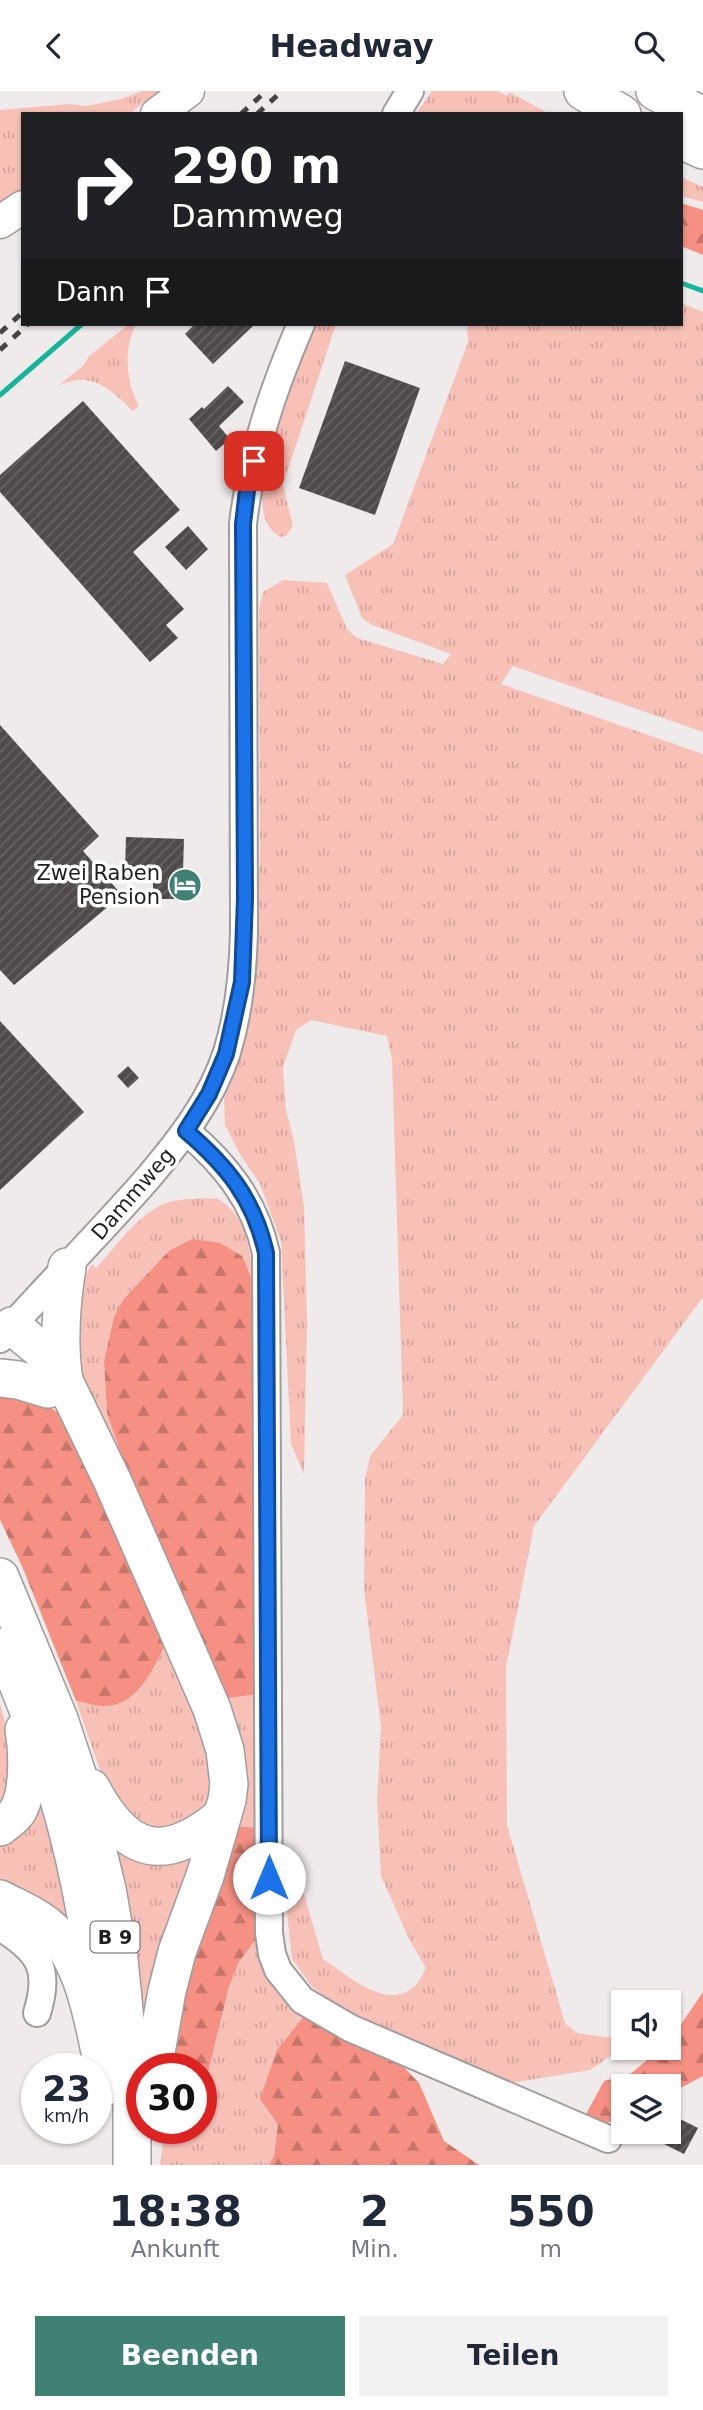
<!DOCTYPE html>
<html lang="de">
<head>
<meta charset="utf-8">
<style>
  :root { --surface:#fff; --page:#f2f2f3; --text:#1f2937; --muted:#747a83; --accent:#3f8273 }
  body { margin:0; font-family:"DejaVu Sans",sans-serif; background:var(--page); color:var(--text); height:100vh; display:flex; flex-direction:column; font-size:26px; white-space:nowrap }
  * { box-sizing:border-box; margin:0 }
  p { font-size:23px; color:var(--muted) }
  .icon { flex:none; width:38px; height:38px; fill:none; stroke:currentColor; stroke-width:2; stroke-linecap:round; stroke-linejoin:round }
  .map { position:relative; height:2074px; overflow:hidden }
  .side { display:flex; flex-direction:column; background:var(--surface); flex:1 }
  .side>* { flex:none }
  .banner { position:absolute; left:21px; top:21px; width:662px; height:214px; border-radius:0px; box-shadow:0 2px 5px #0004; background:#202124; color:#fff; overflow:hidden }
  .controls { position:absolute; left:611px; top:1899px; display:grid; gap:14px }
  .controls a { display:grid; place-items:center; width:70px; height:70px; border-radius:0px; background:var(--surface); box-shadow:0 2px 5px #0004; font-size:35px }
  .speed { position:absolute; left:21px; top:1962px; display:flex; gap:14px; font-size:35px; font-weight:700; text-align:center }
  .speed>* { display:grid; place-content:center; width:91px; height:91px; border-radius:50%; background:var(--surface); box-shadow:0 2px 5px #0004; line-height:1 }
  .speed small { font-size:18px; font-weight:400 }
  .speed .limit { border:10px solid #d22; background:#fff; color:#111 }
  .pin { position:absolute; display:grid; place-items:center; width:60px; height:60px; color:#fff; margin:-30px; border-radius:14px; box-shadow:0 4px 10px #0006 }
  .me { position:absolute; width:77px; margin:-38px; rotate:0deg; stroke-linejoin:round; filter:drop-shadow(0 0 5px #0008) }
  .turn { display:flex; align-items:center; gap:24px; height:147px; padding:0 35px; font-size:32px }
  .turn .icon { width:91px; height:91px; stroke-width:2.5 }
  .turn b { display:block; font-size:49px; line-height:60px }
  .then { display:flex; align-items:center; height:66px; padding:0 35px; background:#0003; gap:14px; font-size:26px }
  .eta { display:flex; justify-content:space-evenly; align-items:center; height:119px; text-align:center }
  .eta b { font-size:42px; font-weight:600; line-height:49px }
  .cta { display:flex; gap:14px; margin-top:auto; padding:14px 35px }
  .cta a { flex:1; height:80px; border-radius:0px; background:var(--accent); color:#fff; font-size:28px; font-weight:600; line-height:80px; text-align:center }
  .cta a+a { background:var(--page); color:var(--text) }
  header { display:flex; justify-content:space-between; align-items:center; height:91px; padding:0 35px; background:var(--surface); font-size:32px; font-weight:600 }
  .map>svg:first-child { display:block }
  .grass { fill:url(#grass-tufts) }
  .forest { fill:url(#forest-firs) }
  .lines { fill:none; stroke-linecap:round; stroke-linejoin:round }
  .stream { stroke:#15b59b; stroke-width:5 }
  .building { fill:url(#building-hatch) }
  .minor-casing { stroke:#a19d9c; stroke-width:30 }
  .major-casing { stroke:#a19d9c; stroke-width:35 }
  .highway-casing { stroke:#a19d9c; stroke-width:40 }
  .minor { stroke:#fff; stroke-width:26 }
  .major { stroke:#fff; stroke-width:32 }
  .highway { stroke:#fff; stroke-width:37 }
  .rail { stroke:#464343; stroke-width:5; stroke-dasharray:9 9; stroke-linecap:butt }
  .route-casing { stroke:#114b97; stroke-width:18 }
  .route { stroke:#1a73e8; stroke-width:12 }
  .labels { text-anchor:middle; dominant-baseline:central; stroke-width:7; stroke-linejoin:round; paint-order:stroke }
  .shield { fill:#fff; stroke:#636262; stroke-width:2 }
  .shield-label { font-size:19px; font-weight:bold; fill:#201e1e }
  .poi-label { font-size:21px; fill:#201e1e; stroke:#fff; text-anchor:end }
  .street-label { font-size:21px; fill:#201e1e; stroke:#fff }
</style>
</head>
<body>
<header><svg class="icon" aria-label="back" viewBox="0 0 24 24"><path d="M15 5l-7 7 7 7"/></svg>Headway<svg class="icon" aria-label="search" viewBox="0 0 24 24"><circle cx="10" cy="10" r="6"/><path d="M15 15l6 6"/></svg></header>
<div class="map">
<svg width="703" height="2074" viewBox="0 0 703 2074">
  <defs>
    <pattern id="grass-tufts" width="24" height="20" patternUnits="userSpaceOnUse" patternTransform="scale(1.75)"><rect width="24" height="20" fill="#f8c1b8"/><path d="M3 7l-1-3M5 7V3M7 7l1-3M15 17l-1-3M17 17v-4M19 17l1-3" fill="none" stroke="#d4a59e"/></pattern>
    <pattern id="forest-firs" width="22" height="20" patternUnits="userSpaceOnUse" patternTransform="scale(1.75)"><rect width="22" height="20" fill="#f59082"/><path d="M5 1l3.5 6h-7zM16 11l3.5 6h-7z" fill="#c6756a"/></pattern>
    <pattern id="building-hatch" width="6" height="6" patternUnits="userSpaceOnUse" patternTransform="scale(1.75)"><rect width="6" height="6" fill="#4f4b4a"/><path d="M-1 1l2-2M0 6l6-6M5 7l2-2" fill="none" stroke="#656261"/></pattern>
  </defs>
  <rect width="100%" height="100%" fill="#f0ebeb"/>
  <g class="grass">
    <path d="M 142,0 L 163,0 C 154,7 135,16 131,23 L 23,23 L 23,99 L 0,114 L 0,19 L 70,13 L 87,15 L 121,8 Z"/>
    <path d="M 432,0 L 498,0 L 507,5 L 509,1 L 550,23 L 416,23 Z"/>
    <path d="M 681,86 L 703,96 L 703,111 L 681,105 Z"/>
    <path d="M 681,212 L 703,221 L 703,641 L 513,575 L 501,593 L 703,663 L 703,1206 L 534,1435 L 506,1577 L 507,1734 L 565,1932 L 577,1942 L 619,1948 L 612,1964 L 590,1979 L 511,1992 L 395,1943 L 338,1915 L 312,1896 L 292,1868 L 282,1774 L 294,1769 L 323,1868 C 348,1884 386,1921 415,1895 C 419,1891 423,1882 426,1877 L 409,1848 L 381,1785 L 377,1709 L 381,1636 L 364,1499 L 365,1388 L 370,1365 L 403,1324 L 392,969 L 387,945 L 311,929 L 296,939 L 283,976 L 286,1019 L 294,1050 L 304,1116 L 307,1229 L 304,1383 L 291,1353 L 281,1150 L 260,1093 L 240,1063 L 225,1034 L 224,1008 L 238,961 L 254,880 L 260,766 L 259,518 L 263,501 L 283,489 L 327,492 L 347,538 L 357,547 L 443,573 L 451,563 L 372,534 L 362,527 L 345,484 L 393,453 L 468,251 L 467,233 L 681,233 Z"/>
    <path d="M 129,233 L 136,233 C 123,258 126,291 139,315 L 133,320 C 109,297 92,279 58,295 L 84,274 L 89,265 Z"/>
    <path d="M 310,233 L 336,233 L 283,394 L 293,435 L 286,445 L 280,446 C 274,442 269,437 266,430 C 249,390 295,274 310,233 Z"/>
    <path d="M 216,1107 C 247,1123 251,1162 254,1193 L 114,1226 L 104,1270 L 107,1322 L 229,1607 L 258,1603 L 259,1737 L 235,1735 L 79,1279 C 75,1244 71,1204 92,1173 L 96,1177 C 113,1159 134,1129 156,1117 C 173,1106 197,1108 216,1107 Z"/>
    <path d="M 168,1548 L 214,1675 L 208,1712 L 198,1728 L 149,1744 L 110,1708 L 76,1610 L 88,1612 Z"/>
    <path d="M 0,1612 L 10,1652 L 13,1691 L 0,1722 Z"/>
    <path d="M 38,1696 L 73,1841 L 0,1793 L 0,1753 Z"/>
    <path d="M 114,1754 L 204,1754 L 146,1942 L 131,1831 Z"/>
    <path d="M 260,1843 C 265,1889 271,1894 304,1925 L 277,1959 L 278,2033 L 274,2065 L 269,2074 L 160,2074 L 165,2037 L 201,2037 L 201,1997 L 208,1981 L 229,1896 L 239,1871 Z"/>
  </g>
  <g class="forest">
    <path d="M 681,112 L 703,119 L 703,164 L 681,155 Z"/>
    <path d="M 192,1148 L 220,1152 L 242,1165 L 254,1193 L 258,1603 L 229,1607 L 124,1371 L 107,1322 L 104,1270 L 114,1226 L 123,1209 L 169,1160 Z"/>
    <path d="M 0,1298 L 34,1304 L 57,1321 L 80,1348 L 168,1548 C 154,1575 139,1616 103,1615 C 95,1615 85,1611 76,1610 L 22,1475 L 0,1429 Z"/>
    <path d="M 235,1735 L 259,1737 L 260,1843 L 239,1871 L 229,1896 L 208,1981 L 201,1997 L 201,1978 L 168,1978 L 175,1924 Z"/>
    <path d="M 703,1901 L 703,1985 L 669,2003 L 668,1995 L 623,1995 L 623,2027 C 611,2033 595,2033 584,2027 L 604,1990 L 629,1984 L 662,1957 L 668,1956 L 669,1951 Z"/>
    <path d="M 304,1925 L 398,1970 L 419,1992 L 444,2050 L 479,2074 L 269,2074 L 274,2065 L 278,2033 L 260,2008 L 277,1959 Z"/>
  </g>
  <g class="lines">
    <g class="stream">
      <path d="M 681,192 L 703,200"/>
      <path d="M 0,304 L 82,233"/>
    </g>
  </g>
  <g class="building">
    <path d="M 195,233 L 255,233 L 213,273 L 185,243 Z"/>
    <path d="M 345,270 L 420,297 L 375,424 L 299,397 Z"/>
    <path d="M 228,295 L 244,311 L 219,335 L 230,348 L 216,360 L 189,328 L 202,316 L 204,318 Z"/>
    <path d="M 83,310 L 180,419 L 133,461 L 184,518 L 166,534 L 178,547 L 150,571 L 0,401 L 0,384 Z"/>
    <path d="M 188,435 L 208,458 L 186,479 L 165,456 Z"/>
    <path d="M 0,634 L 99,745 L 83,760 L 122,804 L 14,894 L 0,879 Z"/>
    <path d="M 126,746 L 184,748 L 183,781 L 191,781 L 190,808 L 153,808 L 153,781 L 125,780 Z"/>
    <path d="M 0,930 L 84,1021 L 0,1099 Z"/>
    <path d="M 128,975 L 139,987 L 128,997 L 117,985 Z"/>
    <path d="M 678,2027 L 698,2037 L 684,2063 L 664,2053 Z"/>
  </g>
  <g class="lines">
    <defs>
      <g id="minor">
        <path d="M 396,23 L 410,0"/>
        <path d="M 186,1040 C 225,1073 255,1110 266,1162 L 269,1842 L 272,1863 L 278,1879 L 302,1909 L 350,1937 L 608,2048"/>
        <path d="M 0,1248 C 48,1194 100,1142 148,1087 C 180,1049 211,1010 227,961 C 239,922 243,882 244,841 L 243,433 C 251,363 273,298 301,233"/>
        <path d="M 0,1836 C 39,1860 51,1877 37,1922"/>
      </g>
      <g id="major">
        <path d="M 157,23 L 188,0"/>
        <path d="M 0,131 L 23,116"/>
      </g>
      <g id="highway">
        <path d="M 583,0 L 622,23"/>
        <path d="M 655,0 L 703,25"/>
        <path d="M 681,49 L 703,59"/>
        <path d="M 12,1235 L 41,1259 L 64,1290 L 112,1389 L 193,1574 L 212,1618 L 225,1659 L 229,1693 L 227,1709 L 205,1785 L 177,1861 L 167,1900 L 153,1978"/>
        <path d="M 0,1287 L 18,1289 L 48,1298"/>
        <path d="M 64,1290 C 58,1252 61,1214 67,1176"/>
        <path d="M 0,1486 L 59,1628 L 83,1701 L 107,1798 L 119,1868 L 130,1979 L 132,2010 L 132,2074"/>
        <path d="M 3,1556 C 18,1593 33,1629 46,1667 C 74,1749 91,1838 100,1925"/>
        <path d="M 91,1697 C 126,1763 164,1774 222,1725"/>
        <path d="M 0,1736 C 5,1732 13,1727 17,1721 C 29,1703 28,1660 24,1639"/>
        <path d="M 0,1808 C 17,1817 37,1825 51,1838 C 88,1874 96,1946 107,1995"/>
      </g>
    </defs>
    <use href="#minor" class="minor-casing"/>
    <use href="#major" class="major-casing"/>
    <use href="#highway" class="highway-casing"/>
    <use href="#minor" class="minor"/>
    <use href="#major" class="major"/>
    <use href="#highway" class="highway"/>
    <g class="rail">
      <path d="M 241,23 L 266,0"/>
      <path d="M 257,23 L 282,0"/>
      <path d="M 0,242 L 23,221"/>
      <path d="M 0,259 L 28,233"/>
    </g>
  </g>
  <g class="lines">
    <defs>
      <path id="route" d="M 254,370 L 248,391 L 243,433 L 245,807 L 242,891 L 226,963 L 209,1003 L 186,1040 C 227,1075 254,1108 266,1162 L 269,1787"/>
    </defs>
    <use href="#route" class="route-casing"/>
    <use href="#route" class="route"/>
  </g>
  <defs>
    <symbol id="hotel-disc" viewBox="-11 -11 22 22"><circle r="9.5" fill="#3f8273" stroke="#fff"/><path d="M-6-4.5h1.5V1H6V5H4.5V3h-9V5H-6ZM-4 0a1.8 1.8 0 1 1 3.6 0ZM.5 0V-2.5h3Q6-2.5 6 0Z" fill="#fff"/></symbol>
  </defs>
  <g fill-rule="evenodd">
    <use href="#hotel-disc" x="166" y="775" width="38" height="38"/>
  </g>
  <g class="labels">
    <rect class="shield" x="90.5" y="1830.5" width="49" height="31" rx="5"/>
    <g class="shield-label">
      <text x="115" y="1846">B 9</text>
    </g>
    <g class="poi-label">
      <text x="160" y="782">Zwei Raben<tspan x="160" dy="24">Pension</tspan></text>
    </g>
    <g class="street-label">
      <text transform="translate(133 1103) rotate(-49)">Dammweg</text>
    </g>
  </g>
</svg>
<div class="controls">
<a><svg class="icon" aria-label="sound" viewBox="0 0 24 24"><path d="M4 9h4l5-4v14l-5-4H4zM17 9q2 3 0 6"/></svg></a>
<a><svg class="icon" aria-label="layers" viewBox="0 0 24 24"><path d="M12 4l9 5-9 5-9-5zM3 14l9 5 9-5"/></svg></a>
</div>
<div class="speed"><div>23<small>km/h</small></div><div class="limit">30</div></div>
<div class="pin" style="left:254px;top:370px;background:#d93025"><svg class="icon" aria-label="arrive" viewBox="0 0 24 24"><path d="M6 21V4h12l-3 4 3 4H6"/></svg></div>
<svg class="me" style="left:269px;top:1787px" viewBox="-20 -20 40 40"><circle r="19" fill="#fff"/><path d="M0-13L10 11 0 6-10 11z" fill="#1a73e8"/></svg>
<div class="banner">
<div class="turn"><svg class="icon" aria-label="right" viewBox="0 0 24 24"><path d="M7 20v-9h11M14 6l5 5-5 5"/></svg><div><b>290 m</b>Dammweg</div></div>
<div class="then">Dann<svg class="icon" aria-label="arrive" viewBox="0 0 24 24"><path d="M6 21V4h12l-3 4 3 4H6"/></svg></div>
</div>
</div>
<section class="side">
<div class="eta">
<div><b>18:38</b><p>Ankunft</p></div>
<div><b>2</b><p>Min.</p></div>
<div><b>550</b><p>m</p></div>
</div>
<div class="cta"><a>Beenden</a><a>Teilen</a></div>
</section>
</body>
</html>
